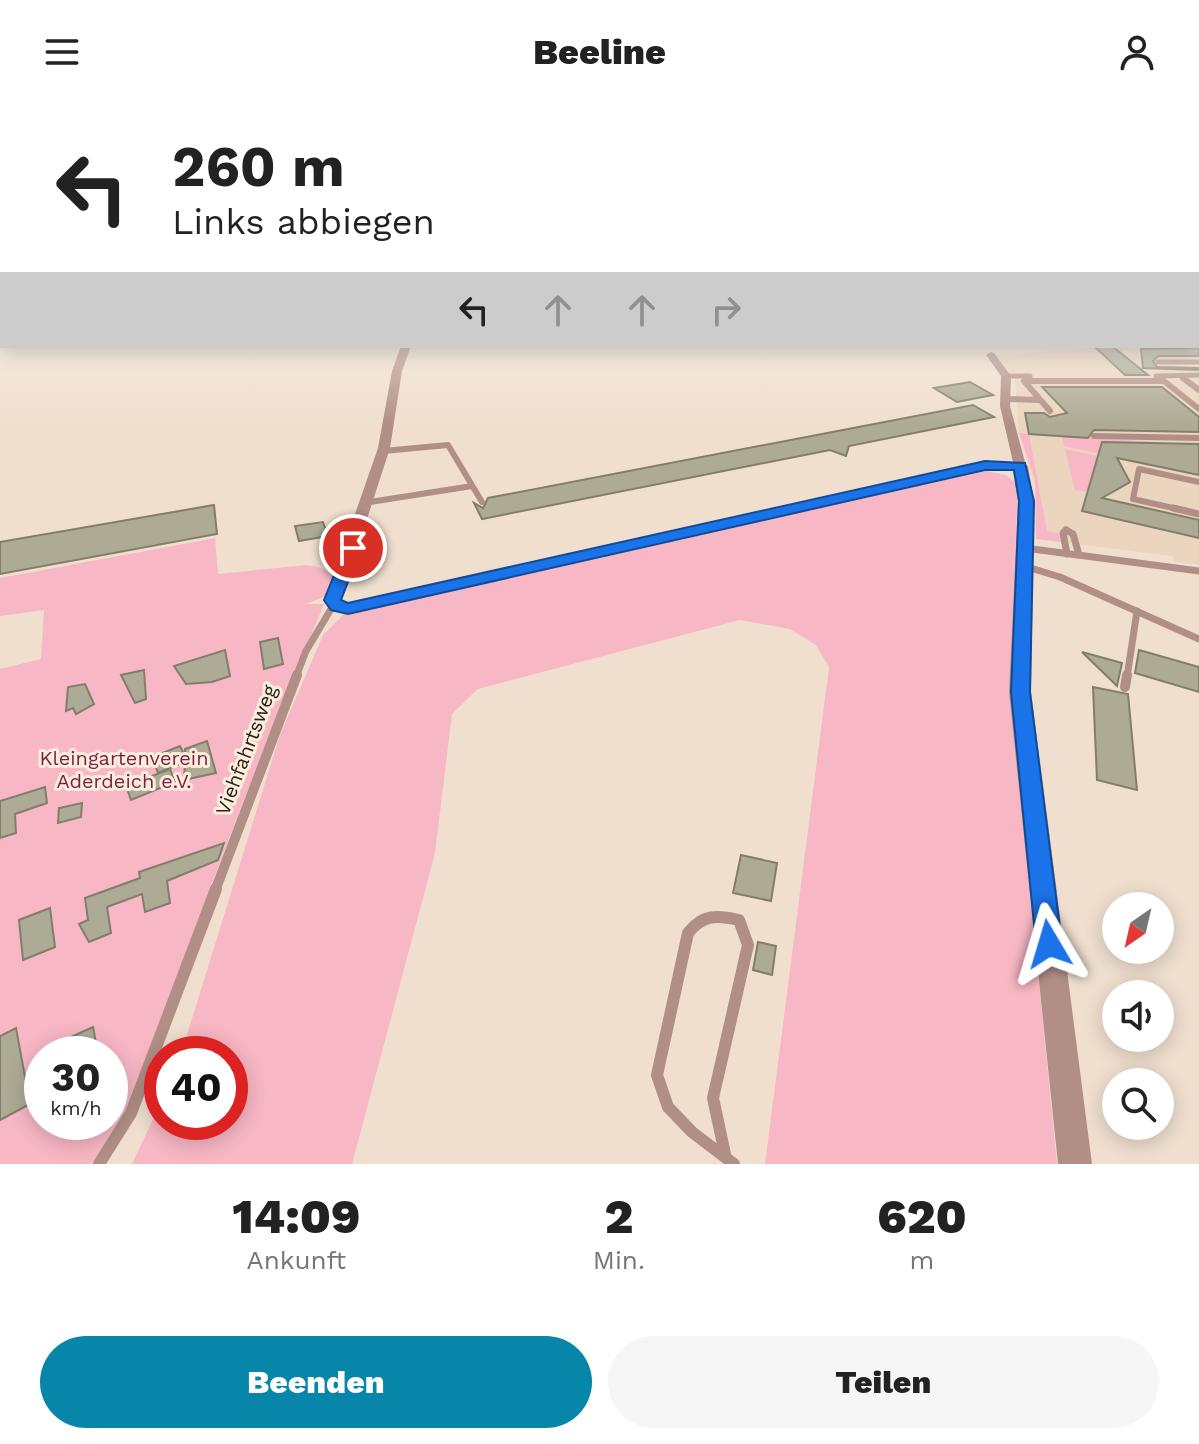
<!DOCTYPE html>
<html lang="de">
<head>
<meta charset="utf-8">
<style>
  :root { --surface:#fff; --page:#f6f6f6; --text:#222; --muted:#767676; --accent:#0886a9 }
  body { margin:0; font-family:"Work Sans",sans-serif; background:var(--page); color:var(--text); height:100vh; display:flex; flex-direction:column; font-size:30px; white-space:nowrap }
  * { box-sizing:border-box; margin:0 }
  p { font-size:26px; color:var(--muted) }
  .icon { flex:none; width:44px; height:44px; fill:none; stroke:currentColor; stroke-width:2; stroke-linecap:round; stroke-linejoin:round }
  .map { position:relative; height:1060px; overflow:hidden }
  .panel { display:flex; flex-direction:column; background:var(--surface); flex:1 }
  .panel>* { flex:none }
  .top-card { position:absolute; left:0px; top:0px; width:1200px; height:244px; box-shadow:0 4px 20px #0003; background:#fff; color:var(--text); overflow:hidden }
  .needle { width:52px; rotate:214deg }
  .fabs { position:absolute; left:1102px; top:788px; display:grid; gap:16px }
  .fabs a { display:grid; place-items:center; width:72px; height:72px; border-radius:50%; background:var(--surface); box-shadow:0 4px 20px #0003; font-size:40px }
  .speed { position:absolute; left:24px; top:932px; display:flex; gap:16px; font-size:40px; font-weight:700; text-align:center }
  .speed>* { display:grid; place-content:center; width:104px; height:104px; border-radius:50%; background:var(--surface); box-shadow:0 4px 20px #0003; line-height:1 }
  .speed small { font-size:20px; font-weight:400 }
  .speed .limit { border:12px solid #d22; background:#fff; color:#111 }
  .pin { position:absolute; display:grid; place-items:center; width:68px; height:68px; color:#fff; margin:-34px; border:4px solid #fff; border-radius:50%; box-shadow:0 2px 8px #0007 }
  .me { position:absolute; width:88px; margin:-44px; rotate:353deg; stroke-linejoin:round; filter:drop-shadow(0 0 6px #0008) }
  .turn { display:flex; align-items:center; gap:28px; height:168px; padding:0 40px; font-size:36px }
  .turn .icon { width:104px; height:104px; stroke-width:2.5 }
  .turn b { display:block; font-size:56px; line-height:68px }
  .lanes { display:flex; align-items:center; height:76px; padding:0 40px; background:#0003; justify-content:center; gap:40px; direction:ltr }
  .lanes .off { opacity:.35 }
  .eta { display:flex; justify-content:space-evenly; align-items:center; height:136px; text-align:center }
  .eta b { font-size:48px; font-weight:800; line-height:56px }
  .primary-button { display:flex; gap:16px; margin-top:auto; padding:16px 40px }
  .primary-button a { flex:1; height:92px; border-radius:48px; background:var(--accent); color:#fff; font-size:32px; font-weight:800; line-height:92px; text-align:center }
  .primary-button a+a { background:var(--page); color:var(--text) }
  header { display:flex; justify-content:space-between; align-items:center; height:104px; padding:0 40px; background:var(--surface); font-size:36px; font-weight:800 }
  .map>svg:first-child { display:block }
  .built { fill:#ebd5bf }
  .green { fill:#f8b7c5; fill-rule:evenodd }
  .building { fill:#adaa96; stroke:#827e6b; stroke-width:2 }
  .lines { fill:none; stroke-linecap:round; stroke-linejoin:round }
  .service-far4 { stroke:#b18f86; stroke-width:5 }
  .service-far3 { stroke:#b18f86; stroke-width:6 }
  .service-far2 { stroke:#b18f86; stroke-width:7 }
  .service-far1 { stroke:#b18f86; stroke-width:10 }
  .service { stroke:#b18f86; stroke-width:12 }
  .minor { fill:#b18f86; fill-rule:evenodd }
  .tertiary { fill:#b18f86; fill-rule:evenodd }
  .route { fill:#1a73e8; stroke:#114b97; stroke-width:2 }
  .labels { text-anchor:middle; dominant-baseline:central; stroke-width:6; stroke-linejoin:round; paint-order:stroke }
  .street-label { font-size:20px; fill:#251f19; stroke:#fdeddc }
  .park-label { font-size:20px; fill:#7a1f3e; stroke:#fdeddc }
</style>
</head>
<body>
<header><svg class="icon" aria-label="menu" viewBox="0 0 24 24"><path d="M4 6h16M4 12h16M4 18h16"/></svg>Beeline<svg class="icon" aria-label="person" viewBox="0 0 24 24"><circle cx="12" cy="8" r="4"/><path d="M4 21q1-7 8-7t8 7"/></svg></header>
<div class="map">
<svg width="1199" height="1060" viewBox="0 0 1199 1060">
  <rect width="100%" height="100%" fill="#f0dfcf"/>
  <path class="built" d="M 1199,234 L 1199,461 L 1175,458 L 1172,452 L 1036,435 L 1037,386 L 1019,329 L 1015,275 L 996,252 L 1113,242 L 1198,242 Z"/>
  <g class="green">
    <path d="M 1019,329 L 1199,341 L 1199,357 L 1104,337 L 1100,350 L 1064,342 L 1062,333 L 1029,330 L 1047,427 L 1059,429 L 1061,438 L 1036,435 L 1035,375 Z"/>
    <path d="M 1065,345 L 1098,352 L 1087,388 L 1075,386 Z"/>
    <path d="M 982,366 L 1006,371 L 1018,381 L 1010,586 L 1057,1060 L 765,1060 L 829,563 L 816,541 L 790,525 L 740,516 L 478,585 L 452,610 L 435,749 L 352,1060 L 132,1060 L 162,996 L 162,1018 L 230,1018 L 230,950 L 181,950 L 280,631 L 323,531 L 345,509 Z"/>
    <path d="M 215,434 L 218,470 L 307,461 C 323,463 331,467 338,481 L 336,488 L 306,500 L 324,500 L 241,703 L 124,1011 L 92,1060 L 0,1060 L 0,565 L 41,555 L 44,506 L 0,512 L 0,474 ZM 42,950 L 110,950 L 110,1018 L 42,1018 Z"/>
  </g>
  <g class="building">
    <path d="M 1094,242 L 1112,242 L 1148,271 L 1125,271 Z"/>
    <path d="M 1199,244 L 1199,252 L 1158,252 L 1153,257 L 1157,263 L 1199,264 L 1199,266 L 1143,264 L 1141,245 Z"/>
    <path d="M 970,278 L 993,291 L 957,298 L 934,284 Z"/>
    <path d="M 1042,283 L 1162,283 L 1199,313 L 1199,328 L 1094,326 L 1088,334 L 1029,330 L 1025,309 L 1044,309 L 1050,313 L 1067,309 Z"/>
    <path d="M 973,301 L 994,313 L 849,342 L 846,352 L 830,346 L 482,415 L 474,399 L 483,404 L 488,394 Z"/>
    <path d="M 1102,338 L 1199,340 L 1199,371 L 1117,354 L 1130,378 L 1102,394 L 1199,416 L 1199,434 L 1082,407 Z"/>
    <path d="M 214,401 L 217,430 L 0,470 L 0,438 Z"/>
    <path d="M 323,418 L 328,432 L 299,437 L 295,422 Z"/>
    <path d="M 278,534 L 283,560 L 264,565 L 260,538 Z"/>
    <path d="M 225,546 L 230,572 L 212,578 L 186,580 L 174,562 Z"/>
    <path d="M 1139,546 L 1199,563 L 1199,588 L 1135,569 Z"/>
    <path d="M 1082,548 L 1122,559 L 1117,582 Z"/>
    <path d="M 144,566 L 146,595 L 135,599 L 121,571 Z"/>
    <path d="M 85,580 L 94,600 L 76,610 L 73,604 L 66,607 L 68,583 Z"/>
    <path d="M 1093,583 L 1128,590 L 1137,686 L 1097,676 Z"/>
    <path d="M 207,637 L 216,669 L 184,676 L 185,658 L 158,669 L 152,653 L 180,642 L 185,652 L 185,645 Z"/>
    <path d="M 170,665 L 175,678 L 131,696 L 126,682 Z"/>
    <path d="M 45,683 L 47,699 L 15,710 L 16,729 L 0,734 L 0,697 Z"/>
    <path d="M 82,699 L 81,713 L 58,719 L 59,704 Z"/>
    <path d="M 224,739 L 218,756 L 167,777 L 170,799 L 145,808 L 142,790 L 107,803 L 111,829 L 89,838 L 79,820 L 88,816 L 85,794 L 140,774 L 139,768 Z"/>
    <path d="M 741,751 L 777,759 L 771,797 L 733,789 Z"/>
    <path d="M 50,804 L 55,843 L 23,856 L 19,816 Z"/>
    <path d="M 758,838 L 776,842 L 772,871 L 753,866 Z"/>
    <path d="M 93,923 L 98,950 L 64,950 L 62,937 Z"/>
    <path d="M 16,924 L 30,1000 L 0,1016 L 0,932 Z"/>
  </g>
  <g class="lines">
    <g class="service-far4">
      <path d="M 1158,258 L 1199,258"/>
      <path d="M 1006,272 L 1030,272"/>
      <path d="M 1156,272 L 1199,271"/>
      <path d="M 1181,272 L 1186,276"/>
    </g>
    <g class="service-far3">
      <path d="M 1183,274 L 1199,286"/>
      <path d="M 1006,295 L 1039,296"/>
      <path d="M 1050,307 L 1024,277 L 1164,277 L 1199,305"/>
      <path d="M 1094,332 L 1199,334"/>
      <path d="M 383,347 L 448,341 L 482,398"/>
      <path d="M 370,398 L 472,382"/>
      <path d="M 1182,406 L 1133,395 L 1139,365 L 1199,378"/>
    </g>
    <g class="service-far2">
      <path d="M 1173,404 L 1199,410"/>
      <path d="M 1066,426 L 1073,430 L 1079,451"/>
      <path d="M 1066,426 L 1063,429 L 1067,450"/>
      <path d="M 1025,444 L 1199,467"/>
      <path d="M 1024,462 L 1060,473 L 1199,535"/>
      <path d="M 296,573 L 306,547 L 334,500"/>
      <path d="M 1127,573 L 1137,507"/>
    </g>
    <g class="service-far1">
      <path d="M 1125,583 L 1127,571"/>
      <path d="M 215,787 L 297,571"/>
    </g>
    <g class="service">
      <path d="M 725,1050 L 713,994 L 748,841 L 739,816 C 717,811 703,810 688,829 L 657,971 L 668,1003 L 692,1028 L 734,1060"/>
      <path d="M 99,1060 L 131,1009 L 216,785"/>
    </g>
    <path class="minor" d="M 401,242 L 411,242 L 402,267 L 390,344 L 341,495 L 345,499 L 985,358 L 1013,358 L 1000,302 L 1001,272 L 986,251 L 991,248 L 994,249 L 1011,272 L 1010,302 L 1026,362 L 1020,366 L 985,366 L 342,509 L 337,507 L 325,496 L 378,344 L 392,267 Z"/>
    <path class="tertiary" d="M 1020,357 L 1028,362 L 1034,397 L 1031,588 L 1092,1060 L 1058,1060 L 1009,588 L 1018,397 L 1012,362 Z"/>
  </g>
  <linearGradient id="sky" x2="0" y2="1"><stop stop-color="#84b3b8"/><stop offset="0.54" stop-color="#f8f1e9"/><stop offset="1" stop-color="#f8f1e9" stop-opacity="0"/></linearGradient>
  <rect width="1199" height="321" fill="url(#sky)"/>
  <path class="route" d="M 985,357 L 1025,359 L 1034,397 L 1030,588 L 1062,840 L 1059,848 L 1049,851 L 1040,848 L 1036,840 L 1011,588 L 1019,397 L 1014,366 L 985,366 L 348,510 L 331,506 L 324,496 L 345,444 L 353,439 L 361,444 L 341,496 L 348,499 Z"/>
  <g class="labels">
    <g class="street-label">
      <text transform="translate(246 646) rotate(-69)">Viehfahrtsweg</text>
    </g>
    <g class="park-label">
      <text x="124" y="654">Kleingartenverein<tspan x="124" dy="23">Aderdeich e.V.</tspan></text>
    </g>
  </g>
</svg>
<div class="fabs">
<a><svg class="needle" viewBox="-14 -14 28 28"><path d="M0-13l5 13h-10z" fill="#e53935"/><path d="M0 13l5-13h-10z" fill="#767676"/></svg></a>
<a><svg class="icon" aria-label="sound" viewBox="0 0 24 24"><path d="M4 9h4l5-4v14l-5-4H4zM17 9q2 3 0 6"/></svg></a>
<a><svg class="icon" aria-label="search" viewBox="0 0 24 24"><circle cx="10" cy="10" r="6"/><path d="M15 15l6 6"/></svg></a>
</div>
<div class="speed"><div>30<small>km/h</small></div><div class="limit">40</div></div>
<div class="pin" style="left:353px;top:444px;background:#d93025"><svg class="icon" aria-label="arrive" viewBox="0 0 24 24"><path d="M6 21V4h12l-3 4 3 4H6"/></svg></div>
<svg class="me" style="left:1049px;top:840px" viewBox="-20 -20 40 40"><path d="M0-17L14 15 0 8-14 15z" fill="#1a73e8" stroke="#fff" stroke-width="4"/></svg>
<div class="top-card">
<div class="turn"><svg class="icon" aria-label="left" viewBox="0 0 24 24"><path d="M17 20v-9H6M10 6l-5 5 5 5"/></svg><div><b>260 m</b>Links abbiegen</div></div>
<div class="lanes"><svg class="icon" aria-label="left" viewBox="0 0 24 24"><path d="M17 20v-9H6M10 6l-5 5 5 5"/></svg><svg class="icon off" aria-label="ahead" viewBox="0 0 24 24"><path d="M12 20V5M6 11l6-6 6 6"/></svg><svg class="icon off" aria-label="ahead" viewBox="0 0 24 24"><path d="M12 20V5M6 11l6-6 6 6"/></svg><svg class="icon off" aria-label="right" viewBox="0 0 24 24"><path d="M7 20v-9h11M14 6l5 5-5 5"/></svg></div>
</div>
</div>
<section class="panel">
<div class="eta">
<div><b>14:09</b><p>Ankunft</p></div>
<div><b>2</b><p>Min.</p></div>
<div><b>620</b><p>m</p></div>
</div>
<div class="primary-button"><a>Beenden</a><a>Teilen</a></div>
</section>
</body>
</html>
